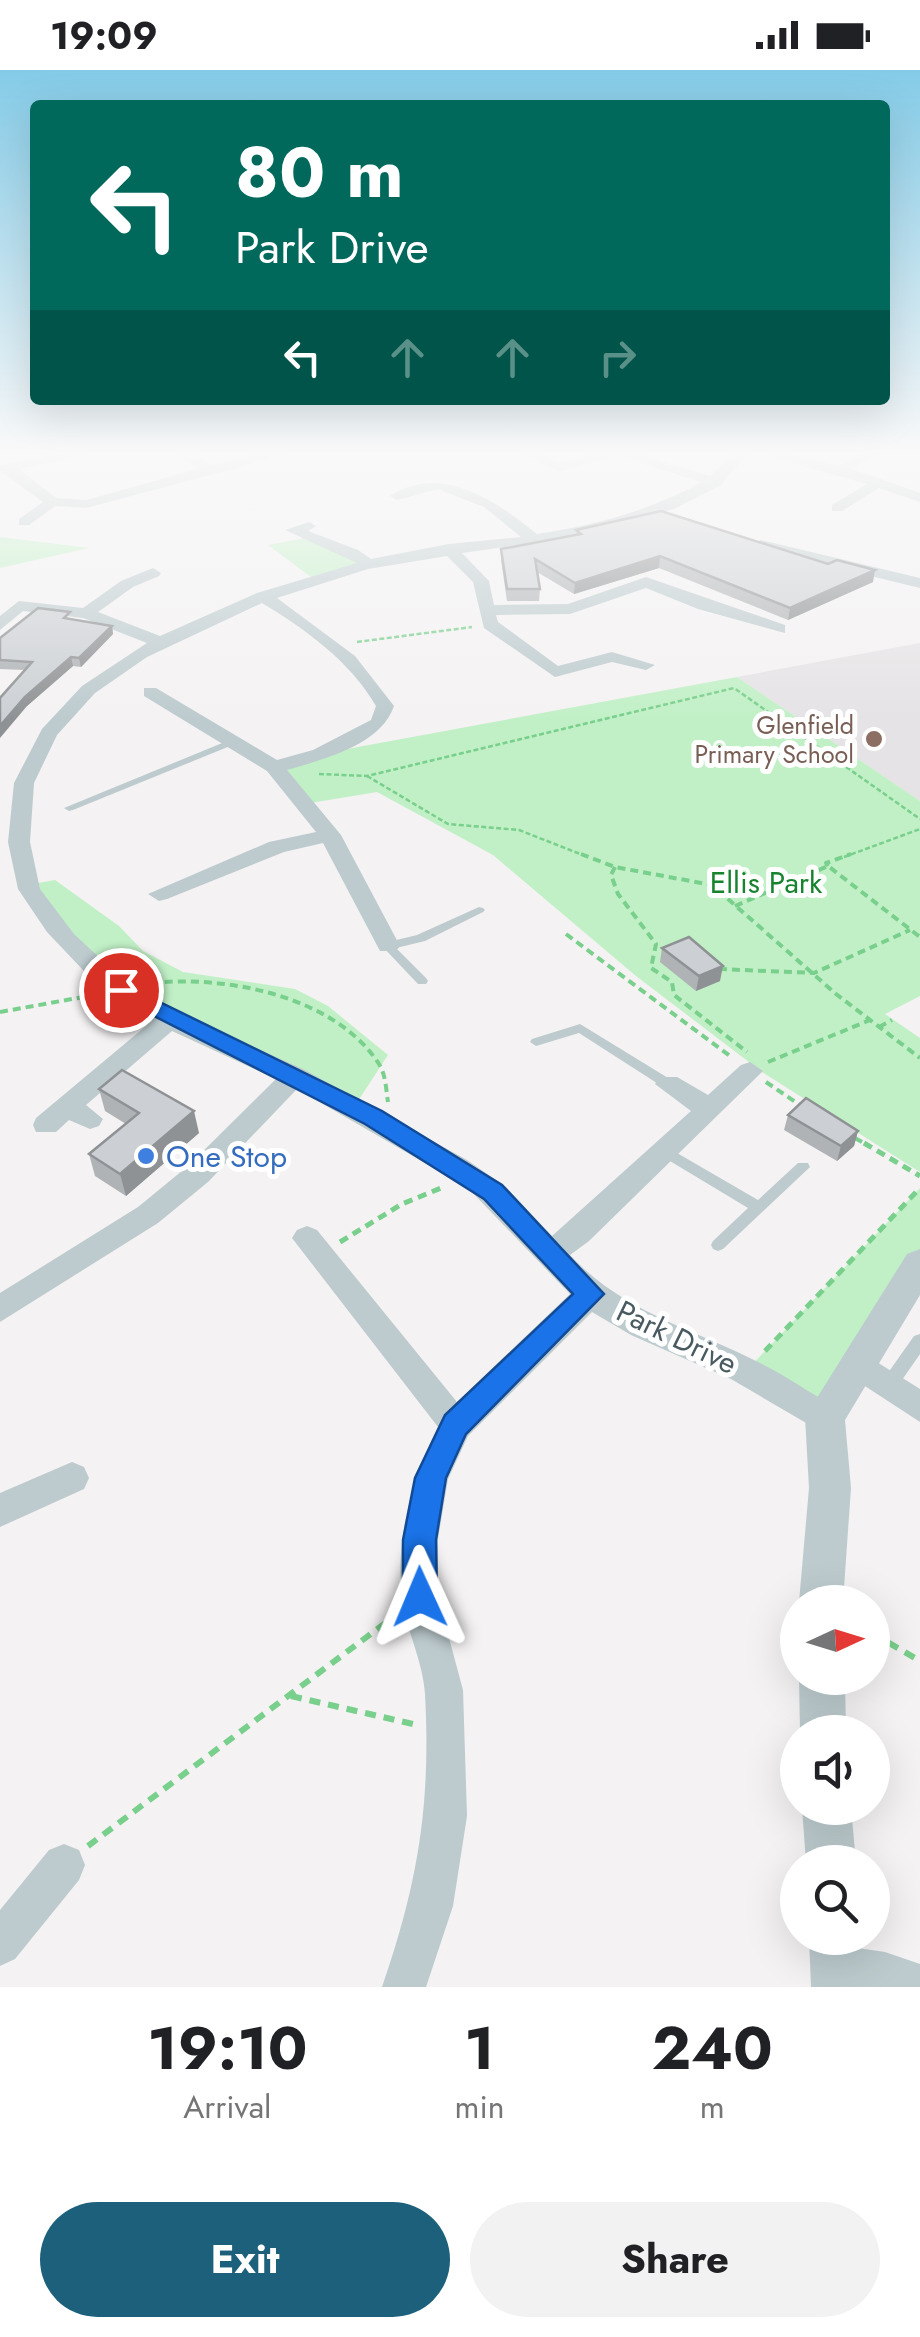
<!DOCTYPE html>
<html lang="en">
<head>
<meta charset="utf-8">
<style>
  :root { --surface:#fff; --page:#f2f2f2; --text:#202124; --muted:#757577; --accent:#1d607c }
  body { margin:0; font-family:Jost,sans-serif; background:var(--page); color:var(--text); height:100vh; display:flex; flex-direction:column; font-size:38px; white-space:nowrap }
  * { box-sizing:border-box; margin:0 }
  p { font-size:32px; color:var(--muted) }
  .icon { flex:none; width:55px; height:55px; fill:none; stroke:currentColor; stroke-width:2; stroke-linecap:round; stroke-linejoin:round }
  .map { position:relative; height:1917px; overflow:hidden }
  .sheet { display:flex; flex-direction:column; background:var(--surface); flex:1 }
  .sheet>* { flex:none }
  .guide { position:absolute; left:30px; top:30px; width:860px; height:305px; border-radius:10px; box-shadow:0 10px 40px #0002; background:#00695c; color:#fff; overflow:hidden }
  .needle { width:65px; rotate:86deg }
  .buttons { position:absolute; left:780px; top:1515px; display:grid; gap:20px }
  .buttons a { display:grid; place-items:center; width:110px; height:110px; border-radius:50%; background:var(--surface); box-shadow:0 10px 40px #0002; font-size:50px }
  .pin { position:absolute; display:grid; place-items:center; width:85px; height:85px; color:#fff; margin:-42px; border:5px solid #fff; border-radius:50%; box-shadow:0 2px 10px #0007 }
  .me { position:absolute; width:110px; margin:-55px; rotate:359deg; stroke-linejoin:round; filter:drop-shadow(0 0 8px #0008) }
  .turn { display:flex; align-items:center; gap:35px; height:210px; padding:0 40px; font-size:45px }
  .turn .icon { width:130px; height:130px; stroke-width:2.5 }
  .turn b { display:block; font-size:70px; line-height:85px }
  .lanes { display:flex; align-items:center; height:95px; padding:0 40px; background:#0003; justify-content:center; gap:50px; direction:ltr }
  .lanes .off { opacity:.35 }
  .eta { display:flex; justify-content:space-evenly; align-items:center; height:170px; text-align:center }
  .eta b { font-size:60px; font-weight:700; line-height:70px }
  .cta { display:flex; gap:20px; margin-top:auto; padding:20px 40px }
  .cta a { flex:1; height:115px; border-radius:60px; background:var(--accent); color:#fff; font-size:40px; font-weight:700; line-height:115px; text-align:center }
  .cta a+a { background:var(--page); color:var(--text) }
  .status { display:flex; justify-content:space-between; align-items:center; height:70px; padding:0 50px; background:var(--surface); direction:ltr }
  .status svg { height:28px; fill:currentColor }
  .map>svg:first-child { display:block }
  .education { fill:#e5e3e5 }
  .green { fill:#c1f0c6 }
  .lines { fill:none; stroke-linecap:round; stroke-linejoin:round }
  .path-far3 { stroke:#79cf8c; stroke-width:2.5; stroke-dasharray:5 2.5; stroke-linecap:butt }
  .path-far2 { stroke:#79cf8c; stroke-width:4; stroke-dasharray:8 5; stroke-linecap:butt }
  .path-far1 { stroke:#79cf8c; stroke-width:5; stroke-dasharray:9 6; stroke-linecap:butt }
  .path { stroke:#79cf8c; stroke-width:6; stroke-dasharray:11 8; stroke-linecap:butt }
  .service { fill:#bdcbce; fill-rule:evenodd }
  .minor { fill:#bdcbce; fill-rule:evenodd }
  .tertiary { fill:#bdcbce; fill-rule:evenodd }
  .wall { fill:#afb3b6 }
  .shaded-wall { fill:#8f9294 }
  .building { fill:#ccd0d4; stroke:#8f9294; stroke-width:2.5 }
  .route { fill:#1a73e8; stroke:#114b97; stroke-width:2.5 }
  .education-dot { fill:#8d6e63; stroke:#fff; stroke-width:4 }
  .shop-dot { fill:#3f7fe0; stroke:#fff; stroke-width:4 }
  .labels { text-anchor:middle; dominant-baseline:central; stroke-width:10; stroke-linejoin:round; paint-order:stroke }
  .far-education-label { font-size:25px; fill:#785e54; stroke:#fff; text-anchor:end }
  .park-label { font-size:30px; fill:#17832f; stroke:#fff }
  .shop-label { font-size:30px; fill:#366cbe; stroke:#fff; text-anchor:start }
  .street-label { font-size:30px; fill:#495b60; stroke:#fff }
</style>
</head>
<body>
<div class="status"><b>19:09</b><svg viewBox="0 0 49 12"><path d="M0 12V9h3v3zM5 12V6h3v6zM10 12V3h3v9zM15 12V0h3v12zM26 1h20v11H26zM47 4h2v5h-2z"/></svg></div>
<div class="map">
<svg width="920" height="1917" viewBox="0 0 920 1917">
  <rect width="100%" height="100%" fill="#f4f2f2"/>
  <path class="education" d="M 920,573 L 920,731 L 737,607 Z"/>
  <g class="green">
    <path d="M 0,467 L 89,478 L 0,498 Z"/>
    <path d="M 306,468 L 369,495 L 315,510 L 268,475 Z"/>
    <path d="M 737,607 L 920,731 L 920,926 L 885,944 L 920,968 L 920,1102 L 762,1002 L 636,906 L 493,785 L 377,722 L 304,734 L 274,697 L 320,684 Z"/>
    <path d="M 55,810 L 119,856 L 143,881 L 183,902 L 295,919 L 328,936 L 388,985 L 354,1037 L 121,920 L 27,815 Z"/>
    <path d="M 920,1118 L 920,1194 L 825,1347 L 746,1301 Z"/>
  </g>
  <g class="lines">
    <g class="path-far3">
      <path d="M 357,572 L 472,557"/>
      <path d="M 319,704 L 367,706 L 734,618 L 920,749"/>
      <path d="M 367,706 L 448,754 L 519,760 L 588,787"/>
      <path d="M 844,787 L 920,759"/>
    </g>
    <g class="path-far2">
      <path d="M 581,784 L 615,797 L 712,815 L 836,924 L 920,988"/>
      <path d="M 828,796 L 826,793 L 851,784"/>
      <path d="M 615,797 L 611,805 L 618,824 L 656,874 L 651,898 L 672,912 L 674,925 L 747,982"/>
      <path d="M 735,836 L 828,796 L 920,867"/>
      <path d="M 566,864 L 730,986"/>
      <path d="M 719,899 L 814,903 L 910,860"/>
      <path d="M 152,913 C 226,905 335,926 379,994 C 386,1005 386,1020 388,1032"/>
      <path d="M 0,942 L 89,926"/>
      <path d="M 879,957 L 892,950"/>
      <path d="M 768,992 L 870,950"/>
      <path d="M 766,1012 L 800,1035"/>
      <path d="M 855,1068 L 869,1076"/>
    </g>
    <g class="path-far1">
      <path d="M 864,1073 L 920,1106"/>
      <path d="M 340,1172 L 402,1134 L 441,1118"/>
      <path d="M 765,1281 L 920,1118"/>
    </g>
    <g class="path">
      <path d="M 872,1563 L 920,1591"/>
      <path d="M 291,1626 L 413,1654"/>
      <path d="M 88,1776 L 392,1548"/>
    </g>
    <g class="service">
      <path d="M 232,669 L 235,670 L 235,674 L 73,740 L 69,741 L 64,738 Z"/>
      <path d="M 479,837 L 483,838 L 485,840 L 483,842 L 425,871 L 396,878 L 426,908 L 428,911 L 426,914 L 418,914 L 382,876 L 384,873 L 417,865 Z"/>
      <path d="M 580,954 L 673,1011 L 675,1014 L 673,1017 L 663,1017 L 579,963 L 536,976 L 530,972 L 532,969 Z"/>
      <path d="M 665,1076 L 758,1130 L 798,1093 L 808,1093 L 810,1097 L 723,1179 L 718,1181 L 713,1179 L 711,1175 L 713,1171 L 748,1138 L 660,1085 L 658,1081 L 660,1077 Z"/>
      <path d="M 920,1264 L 920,1284 L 895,1320 L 889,1322 L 883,1320 L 881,1315 L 883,1310 L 914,1266 Z"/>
    </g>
    <g class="minor">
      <path d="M 75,381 L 107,381 L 19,399 L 56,428 L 86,430 L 198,399 L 173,381 L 189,381 L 211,395 L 270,381 L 300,381 L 86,438 L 55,436 L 29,455 L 19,455 L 19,449 L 43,432 L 0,401 L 0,395 Z"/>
      <path d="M 605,381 L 629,381 L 710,406 L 736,381 L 750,381 L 721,415 L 674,439 L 569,468 L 462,483 L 489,511 L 494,535 L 568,534 L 646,507 L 785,555 L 785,563 L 698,539 L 646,518 L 570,544 L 496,545 L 498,552 L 558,596 L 612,582 L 655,595 L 646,600 L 612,592 L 555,607 L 484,558 L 473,512 L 447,486 L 368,499 L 277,528 L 355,586 L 394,636 C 381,675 324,689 287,700 L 341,765 L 400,876 L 396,881 L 380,881 L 323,773 L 284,782 L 167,829 L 159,831 L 148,824 L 269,772 L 316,762 L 267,701 L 144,626 L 144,618 L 156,618 L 277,690 L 313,680 L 371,650 L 376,636 C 350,591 305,559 262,533 L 147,587 L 95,623 L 57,665 L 34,713 L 30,772 L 40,819 L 74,864 L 131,917 L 170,940 L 303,999 L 467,1090 L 506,1117 L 552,1166 L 691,1041 L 655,1014 L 659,1007 L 677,1007 L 708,1025 L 741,995 L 750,992 L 763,1001 L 589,1171 L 570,1185 C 622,1241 690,1258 756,1291 C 784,1304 809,1323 837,1337 L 841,1347 L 837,1357 L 825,1362 L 813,1357 L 731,1309 L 631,1265 L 592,1242 L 468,1366 L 448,1409 L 438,1469 L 438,1527 L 463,1620 L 467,1746 L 453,1836 L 426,1917 L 382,1917 C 418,1813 431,1735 425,1624 C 423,1591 406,1560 402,1527 C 395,1468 412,1410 438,1357 L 292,1168 L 297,1160 L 307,1156 L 317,1160 L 457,1332 L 570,1224 L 468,1118 L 297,1019 L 208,1112 L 158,1153 L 0,1252 L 0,1223 L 138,1137 L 188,1096 L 276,1009 L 172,961 L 86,1035 L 103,1049 L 99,1056 L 90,1059 L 69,1050 L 56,1062 L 36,1062 L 33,1055 L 36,1048 L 152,951 L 101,919 L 47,862 L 18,819 L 8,772 L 14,713 L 42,659 L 82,616 L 147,573 L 83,548 L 23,541 L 0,560 L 0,546 L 19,531 L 83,538 L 121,511 L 153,498 L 161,503 L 159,506 L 133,517 L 98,542 L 160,566 L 257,523 L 357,493 L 285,460 L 309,452 L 316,456 L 308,461 L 358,480 L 371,489 L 449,474 L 521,467 L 484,437 L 438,419 L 397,430 L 390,426 C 442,393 496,431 537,464 C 596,455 649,441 702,412 L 617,386 L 559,401 L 523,385 L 532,381 L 560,393 Z"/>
      <path d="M 751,381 L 777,381 L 839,396 L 866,381 L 883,381 L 852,399 L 920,423 L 920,432 L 879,418 L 842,441 L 832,441 L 832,435 L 867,414 Z"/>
      <path d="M 761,470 L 920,508 L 920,518 L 756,478 L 756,472 Z"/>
      <path d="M 856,1279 L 920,1319 L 920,1352 L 845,1303 L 840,1293 L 845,1283 Z"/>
      <path d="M 72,1392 L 84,1397 L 89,1408 L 84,1419 L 0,1457 L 0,1423 Z"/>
      <path d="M 64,1774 L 79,1780 L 85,1795 L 79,1810 L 15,1889 L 0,1896 L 0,1840 L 49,1780 Z"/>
      <path d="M 837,1875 L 885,1882 L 920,1894 L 920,1917 L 832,1917 L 821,1913 L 815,1897 L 821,1881 Z"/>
    </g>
    <g class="tertiary">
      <path d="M 920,1179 L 920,1225 L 845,1350 L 851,1418 L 843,1532 L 799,1532 L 809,1418 L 805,1347 L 907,1184 Z"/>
      <path d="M 799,1608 L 845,1608 L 846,1662 L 800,1662 Z"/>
      <path d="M 802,1738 L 851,1738 L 856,1792 L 806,1792 Z"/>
      <path d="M 809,1868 L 861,1868 L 865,1917 L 811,1917 Z"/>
    </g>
  </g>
  <g class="wall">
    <path d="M 576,460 L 873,512 L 788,550 L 659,498 L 574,524 L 537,502 L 540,519 L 539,531 L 507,531 L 501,490 L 501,479 L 576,465 Z"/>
    <path d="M 71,549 L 112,556 L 113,564 L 81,597 L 73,596 L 27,636 L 25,600 L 0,599 L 0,568 Z"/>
    <path d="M 662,878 L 720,911 L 696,921 L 660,892 Z"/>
    <path d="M 99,1019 L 199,1063 L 126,1126 L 95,1106 L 89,1084 L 126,1054 L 105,1041 Z"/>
    <path d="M 788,1045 L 858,1061 L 854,1076 L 837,1091 L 784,1060 Z"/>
  </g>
  <g class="shaded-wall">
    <path d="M 660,486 L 659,498 L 574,524 L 575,513 Z"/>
    <path d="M 875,500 L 873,512 L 788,550 L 790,538 Z"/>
    <path d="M 112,556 L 113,564 L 81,597 L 79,588 Z"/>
    <path d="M 71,587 L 73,596 L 27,636 L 0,668 L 0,656 L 25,627 Z"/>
    <path d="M 723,896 L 720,911 L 696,921 L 699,906 Z"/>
    <path d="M 194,1041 L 199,1063 L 126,1126 L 120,1104 Z"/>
    <path d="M 858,1061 L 854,1076 L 837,1091 L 841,1076 Z"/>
  </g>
  <g class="building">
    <path d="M 661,441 L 828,494 L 837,490 L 875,500 L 790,538 L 660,486 L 575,513 L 535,489 L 540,519 L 507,519 L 501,479 L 581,464 L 576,460 Z"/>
    <path d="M 38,538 L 70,542 L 64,548 L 112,556 L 79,588 L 71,587 L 25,627 L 0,656 L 0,628 L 32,592 L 0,590 L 0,568 Z"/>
    <path d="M 689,867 L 723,896 L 699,906 L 662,878 Z"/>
    <path d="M 122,1000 L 194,1041 L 120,1104 L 89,1084 L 139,1043 L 99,1019 Z"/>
    <path d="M 806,1028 L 858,1061 L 841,1076 L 788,1045 Z"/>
  </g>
  <linearGradient id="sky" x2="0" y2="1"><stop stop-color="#84cbe7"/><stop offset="0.59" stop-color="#faf9f9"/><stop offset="1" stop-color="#faf9f9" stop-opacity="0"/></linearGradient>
  <rect width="920" height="650" fill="url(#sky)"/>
  <path class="route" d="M 121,913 L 382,1041 L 502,1115 L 604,1224 L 466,1364 L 446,1408 L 436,1470 L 437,1527 L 432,1539 L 420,1543 L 408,1539 L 403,1527 L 403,1470 L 415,1408 L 445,1345 L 573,1224 L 484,1129 L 365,1054 L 113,925 L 113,915 Z"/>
  <circle class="education-dot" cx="874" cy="669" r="10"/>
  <circle class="shop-dot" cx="146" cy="1086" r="10"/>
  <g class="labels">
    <g class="far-education-label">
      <text x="854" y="655">Glenfield<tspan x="854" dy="29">Primary School</tspan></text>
    </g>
    <g class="park-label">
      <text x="766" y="812">Ellis Park</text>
    </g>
    <g class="shop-label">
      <text x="166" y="1086">One Stop</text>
    </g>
    <g class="street-label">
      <text transform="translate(677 1267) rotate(26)">Park Drive</text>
    </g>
  </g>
</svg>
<div class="buttons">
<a><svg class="needle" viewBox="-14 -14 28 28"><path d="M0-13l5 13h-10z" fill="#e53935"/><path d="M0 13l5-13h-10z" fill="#757577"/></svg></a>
<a><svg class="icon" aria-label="sound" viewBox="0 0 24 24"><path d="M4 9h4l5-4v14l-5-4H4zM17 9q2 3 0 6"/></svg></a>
<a><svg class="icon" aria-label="search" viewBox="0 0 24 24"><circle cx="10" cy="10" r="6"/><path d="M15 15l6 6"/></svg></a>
</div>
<div class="pin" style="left:121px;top:920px;background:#d93025"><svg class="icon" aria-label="arrive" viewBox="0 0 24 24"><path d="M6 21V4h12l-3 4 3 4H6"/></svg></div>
<svg class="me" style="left:420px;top:1527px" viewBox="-20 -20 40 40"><path d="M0-17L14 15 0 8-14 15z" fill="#1a73e8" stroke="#fff" stroke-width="4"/></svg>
<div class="guide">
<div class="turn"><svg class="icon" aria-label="left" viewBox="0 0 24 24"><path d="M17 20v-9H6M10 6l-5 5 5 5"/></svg><div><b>80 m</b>Park Drive</div></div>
<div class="lanes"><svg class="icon" aria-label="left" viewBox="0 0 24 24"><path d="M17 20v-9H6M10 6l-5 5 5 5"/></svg><svg class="icon off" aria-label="ahead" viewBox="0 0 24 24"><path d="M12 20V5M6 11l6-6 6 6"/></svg><svg class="icon off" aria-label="ahead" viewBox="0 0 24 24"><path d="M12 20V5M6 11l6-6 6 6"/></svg><svg class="icon off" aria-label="right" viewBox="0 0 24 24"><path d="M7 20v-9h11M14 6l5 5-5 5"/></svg></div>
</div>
</div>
<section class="sheet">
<div class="eta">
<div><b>19:10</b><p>Arrival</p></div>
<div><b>1</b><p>min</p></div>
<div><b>240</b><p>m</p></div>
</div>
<div class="cta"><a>Exit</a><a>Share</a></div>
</section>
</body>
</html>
